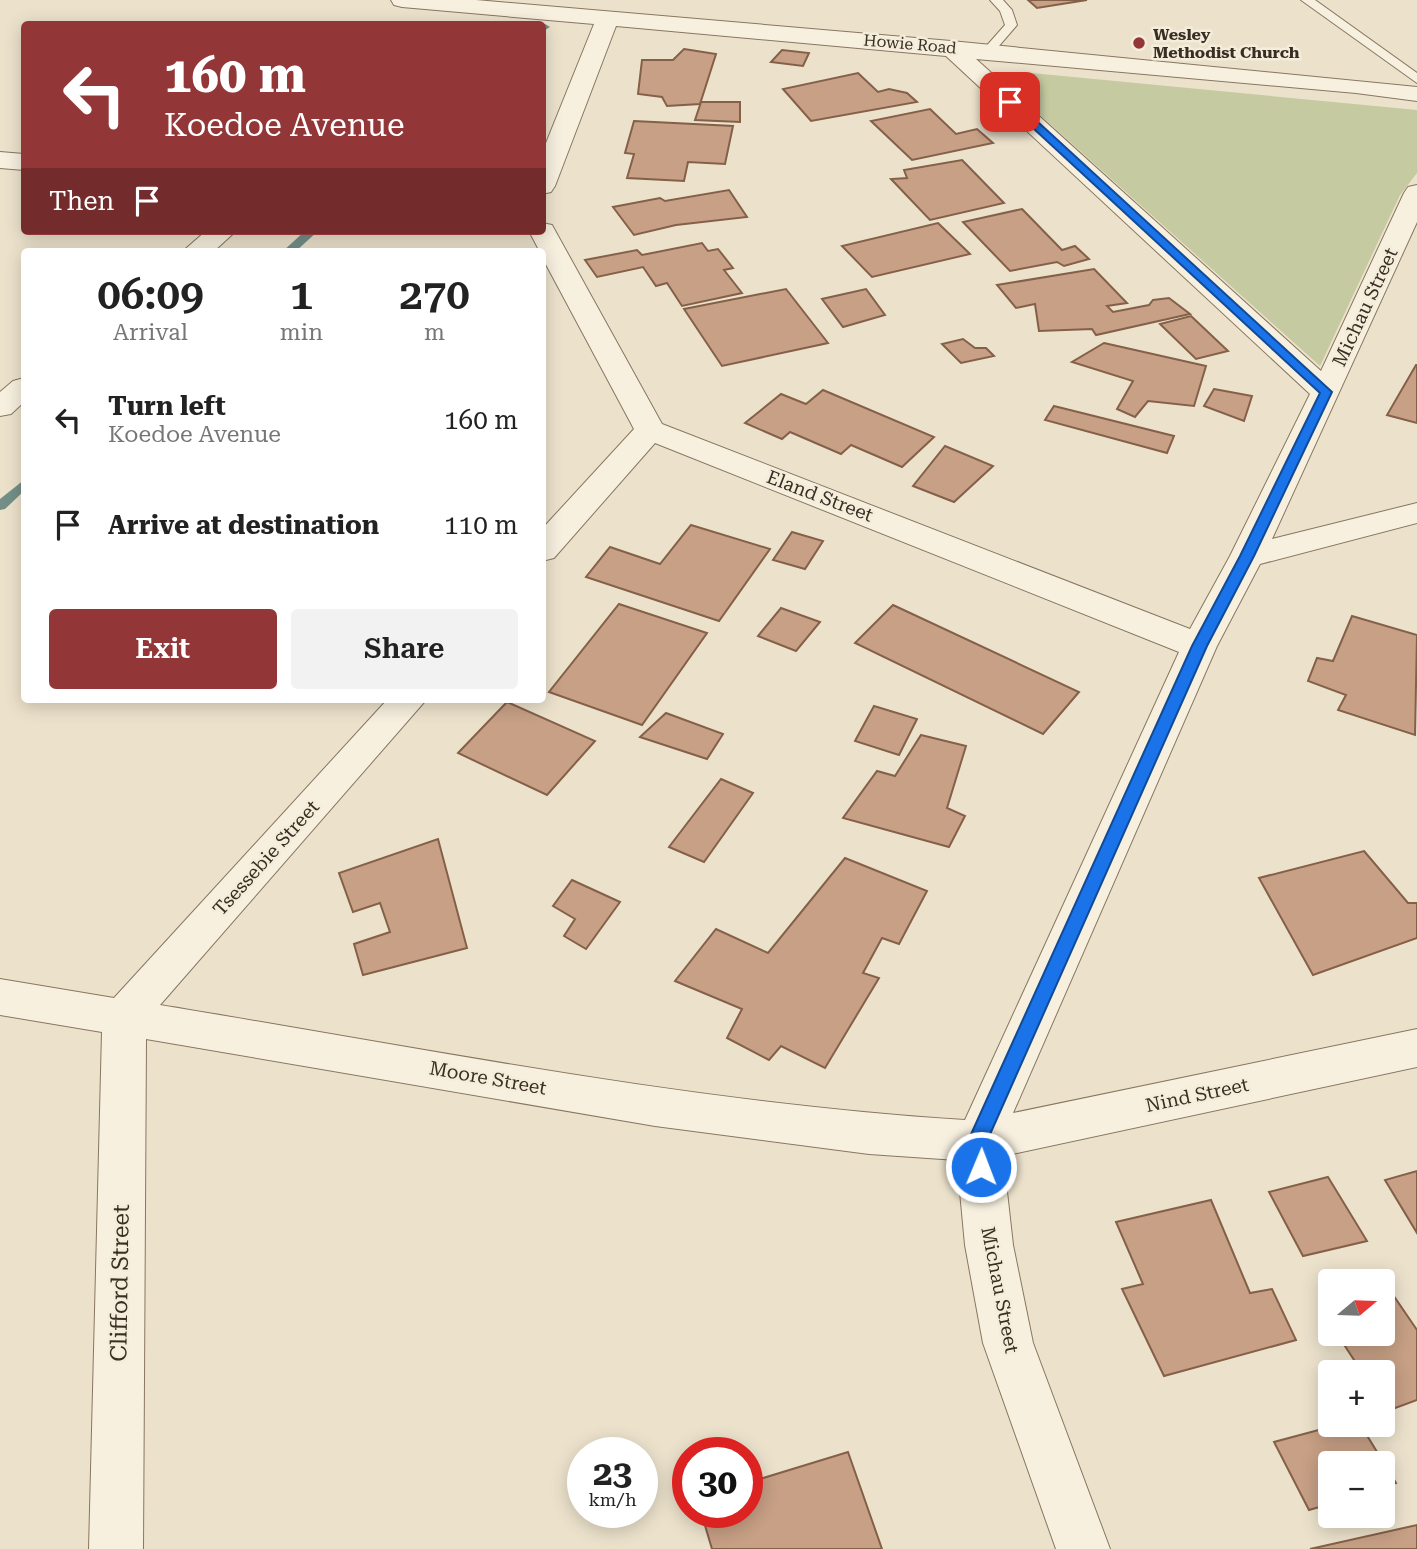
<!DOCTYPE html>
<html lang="en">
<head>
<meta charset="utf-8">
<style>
  :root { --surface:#fff; --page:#f2f2f2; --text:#222; --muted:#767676; --accent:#923637 }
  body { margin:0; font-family:"Roboto Serif",serif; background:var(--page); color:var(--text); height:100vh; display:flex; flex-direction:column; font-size:26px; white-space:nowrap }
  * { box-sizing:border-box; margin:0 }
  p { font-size:23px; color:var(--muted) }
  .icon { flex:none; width:38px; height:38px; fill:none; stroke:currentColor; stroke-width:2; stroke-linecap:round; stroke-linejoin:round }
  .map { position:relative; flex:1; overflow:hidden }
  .side { position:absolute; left:21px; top:248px; width:525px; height:455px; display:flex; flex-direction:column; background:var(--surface); border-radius:7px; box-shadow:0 4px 18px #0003 }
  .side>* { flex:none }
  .guide { position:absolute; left:21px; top:21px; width:525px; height:214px; border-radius:7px; box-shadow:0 4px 18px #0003; background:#923637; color:#fff; overflow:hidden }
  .needle { width:46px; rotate:71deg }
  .tools { position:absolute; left:1318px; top:1269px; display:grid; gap:14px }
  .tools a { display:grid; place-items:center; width:77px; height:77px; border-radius:7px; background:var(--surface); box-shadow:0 4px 18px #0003; font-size:35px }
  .speed { position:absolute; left:567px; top:1437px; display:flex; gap:14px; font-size:35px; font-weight:700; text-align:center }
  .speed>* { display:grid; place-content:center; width:91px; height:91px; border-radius:50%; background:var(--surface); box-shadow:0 4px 18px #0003; line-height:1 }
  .speed small { font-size:18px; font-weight:400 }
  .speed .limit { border:10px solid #d22; background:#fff; color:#111 }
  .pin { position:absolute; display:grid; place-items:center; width:60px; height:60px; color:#fff; margin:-30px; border-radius:14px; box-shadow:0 4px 10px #0006 }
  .me { position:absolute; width:77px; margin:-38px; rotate:1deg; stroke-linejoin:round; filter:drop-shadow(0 0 5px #0008) }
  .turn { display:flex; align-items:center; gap:24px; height:147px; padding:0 28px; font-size:32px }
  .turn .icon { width:91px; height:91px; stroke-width:2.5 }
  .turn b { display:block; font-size:49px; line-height:60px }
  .then { display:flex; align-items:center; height:66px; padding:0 28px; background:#0003; gap:14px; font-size:26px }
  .eta { display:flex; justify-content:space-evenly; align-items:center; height:119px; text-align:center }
  .eta b { font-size:42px; font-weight:600; line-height:49px }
  .cta { display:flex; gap:14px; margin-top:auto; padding:14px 28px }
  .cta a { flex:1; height:80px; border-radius:7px; background:var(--accent); color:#fff; font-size:28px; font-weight:600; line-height:80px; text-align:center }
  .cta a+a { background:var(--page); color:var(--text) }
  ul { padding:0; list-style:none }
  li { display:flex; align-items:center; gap:21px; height:105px; padding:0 28px }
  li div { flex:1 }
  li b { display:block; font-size:26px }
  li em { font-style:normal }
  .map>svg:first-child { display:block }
  .green { fill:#c5caa0 }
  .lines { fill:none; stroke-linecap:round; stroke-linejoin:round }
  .stream { fill:#738f88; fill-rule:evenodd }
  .building { fill:#c7a085; stroke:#856049; stroke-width:2 }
  .service-casing { stroke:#887661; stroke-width:2 }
  .minor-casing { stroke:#887661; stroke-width:2 }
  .service { fill:#f7f0df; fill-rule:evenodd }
  .minor { fill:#f7f0df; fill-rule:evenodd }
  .route { fill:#1a73e8; stroke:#114b97; stroke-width:2 }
  .poi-dot { fill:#923637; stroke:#f4eddb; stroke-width:2.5 }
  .labels { text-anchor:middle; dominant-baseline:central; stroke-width:5; stroke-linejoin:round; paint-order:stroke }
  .far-poi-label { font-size:16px; font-weight:bold; fill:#3a2e23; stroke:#f4eddb; text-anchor:start }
  .far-street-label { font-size:16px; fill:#3a2e23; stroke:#f4eddb }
  .street-label { font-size:19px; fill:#3a2e23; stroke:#f4eddb }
  .near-street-label { font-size:23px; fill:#3a2e23; stroke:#f4eddb }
</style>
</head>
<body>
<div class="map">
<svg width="1417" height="1549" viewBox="0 0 1417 1549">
  <rect width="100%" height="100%" fill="#ece2cc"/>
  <path class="green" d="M 1021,72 L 1417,110 L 1417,173 L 1400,195 L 1320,366 L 1001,80 Z"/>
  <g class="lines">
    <g class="stream">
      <path d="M 545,24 L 550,27 L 542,32 L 542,25 Z"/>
      <path d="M 305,231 L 318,231 L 295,252 L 282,252 Z"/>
      <path d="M 24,480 L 24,491 L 5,509 L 0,510 L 0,499 Z"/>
    </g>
  </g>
  <g class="building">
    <path d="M 1028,0 L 1087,0 L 1037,8 Z"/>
    <path d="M 684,49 L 716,54 L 700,104 L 667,106 L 662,97 L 638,94 L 642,60 L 673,60 Z"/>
    <path d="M 782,50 L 809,53 L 803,66 L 771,62 Z"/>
    <path d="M 858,73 L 878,92 L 889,89 L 907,93 L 917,102 L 811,121 L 783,89 Z"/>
    <path d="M 701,102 L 740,102 L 740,122 L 695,120 Z"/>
    <path d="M 930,109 L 956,134 L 977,129 L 993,143 L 912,160 L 871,121 Z"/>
    <path d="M 634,121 L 733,126 L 725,164 L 688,162 L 684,181 L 627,178 L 634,154 L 625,153 Z"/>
    <path d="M 962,160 L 1004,203 L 930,220 L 891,179 L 907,178 L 904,170 Z"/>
    <path d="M 729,190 L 747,217 L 676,225 L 634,235 L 613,207 L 660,198 L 665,201 Z"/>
    <path d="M 1022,209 L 1062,250 L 1075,246 L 1089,259 L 1064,266 L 1057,262 L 1010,271 L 963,222 Z"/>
    <path d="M 938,223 L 970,254 L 872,277 L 842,246 Z"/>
    <path d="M 702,243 L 708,251 L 718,249 L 733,268 L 724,270 L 742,293 L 682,306 L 667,283 L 656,286 L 643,267 L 597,277 L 585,260 L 637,250 L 642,255 Z"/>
    <path d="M 1094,269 L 1127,303 L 1107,306 L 1113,312 L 1149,305 L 1153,300 L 1169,298 L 1190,314 L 1096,335 L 1092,329 L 1039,331 L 1035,304 L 1016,308 L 997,285 Z"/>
    <path d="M 786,289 L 828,343 L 722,366 L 684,309 Z"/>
    <path d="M 866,289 L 885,315 L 843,327 L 822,299 Z"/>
    <path d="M 1191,316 L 1228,351 L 1196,359 L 1160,324 Z"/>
    <path d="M 963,339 L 975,348 L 986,348 L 994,356 L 961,363 L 942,344 Z"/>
    <path d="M 1104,343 L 1206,366 L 1194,406 L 1148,401 L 1135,417 L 1117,409 L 1133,381 L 1072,362 Z"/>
    <path d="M 1416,365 L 1417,365 L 1417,423 L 1387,415 Z"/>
    <path d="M 1214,389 L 1252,396 L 1244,421 L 1204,406 Z"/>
    <path d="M 823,390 L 934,437 L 902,467 L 851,445 L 841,454 L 790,432 L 782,439 L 745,423 L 781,394 L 806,404 Z"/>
    <path d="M 1054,406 L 1174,436 L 1167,453 L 1045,420 Z"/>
    <path d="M 945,446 L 993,466 L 954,502 L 913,486 Z"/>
    <path d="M 691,525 L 770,549 L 719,621 L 586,577 L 610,547 L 660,564 Z"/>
    <path d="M 792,532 L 823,541 L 805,569 L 773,560 Z"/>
    <path d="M 619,604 L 707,633 L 642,725 L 549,692 Z"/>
    <path d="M 893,605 L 1079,692 L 1043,734 L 855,643 Z"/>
    <path d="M 781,608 L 820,622 L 796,651 L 758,636 Z"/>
    <path d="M 1352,616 L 1417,635 L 1415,735 L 1338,710 L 1346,695 L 1308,681 L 1317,658 L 1333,661 Z"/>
    <path d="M 507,702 L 595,741 L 547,795 L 458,753 Z"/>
    <path d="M 874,706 L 917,719 L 899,755 L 855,741 Z"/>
    <path d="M 666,713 L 723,734 L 707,759 L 640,737 Z"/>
    <path d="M 921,735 L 966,746 L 947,808 L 965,816 L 949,847 L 843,818 L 877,771 L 895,776 Z"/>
    <path d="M 721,779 L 753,793 L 704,862 L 669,847 Z"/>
    <path d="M 438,839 L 467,948 L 363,975 L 354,944 L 390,932 L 380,903 L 353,912 L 339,873 Z"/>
    <path d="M 1364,851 L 1408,903 L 1417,903 L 1417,938 L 1313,975 L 1259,878 Z"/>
    <path d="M 845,858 L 927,891 L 899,944 L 882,938 L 863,973 L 879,978 L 825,1068 L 781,1046 L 769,1060 L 727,1038 L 742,1009 L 675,981 L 716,929 L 768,953 Z"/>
    <path d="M 572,880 L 620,902 L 586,949 L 564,936 L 575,919 L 553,906 Z"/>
    <path d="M 1417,1171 L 1417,1233 L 1385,1180 Z"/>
    <path d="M 1328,1177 L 1367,1241 L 1303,1256 L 1269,1192 Z"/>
    <path d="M 1211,1200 L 1250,1293 L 1272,1289 L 1296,1340 L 1164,1376 L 1122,1289 L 1143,1284 L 1116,1222 Z"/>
    <path d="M 1387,1286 L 1417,1330 L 1417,1400 L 1387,1411 L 1382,1404 L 1382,1372 L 1362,1372 L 1337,1334 L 1382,1334 L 1382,1288 Z"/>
    <path d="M 1341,1424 L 1360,1424 L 1396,1483 L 1382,1488 L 1382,1463 L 1330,1463 L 1330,1504 L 1309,1510 L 1274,1442 Z"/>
    <path d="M 848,1452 L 882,1549 L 712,1549 L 701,1512 L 747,1512 L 747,1483 Z"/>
    <path d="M 1417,1525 L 1417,1549 L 1310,1549 Z"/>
  </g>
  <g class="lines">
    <defs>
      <g id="service">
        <path d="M 990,0 L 1003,0 L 1012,10 L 1017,25 L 992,54 L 988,55 L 982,51 L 1005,25 L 1000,11 Z"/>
        <path d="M 1301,0 L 1315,0 L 1417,73 L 1417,83 Z"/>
      </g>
      <g id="minor">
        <path d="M 391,0 L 476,0 L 951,41 L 1417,87 L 1417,101 L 1356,93 L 976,59 L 1321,371 L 1404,193 L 1408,187 L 1417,185 L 1417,222 L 1272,539 L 1417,503 L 1417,523 L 1260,564 L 1217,646 L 1013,1113 L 1417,1029 L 1417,1067 L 1003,1156 L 1013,1245 L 1033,1343 L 1110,1549 L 1056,1549 L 983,1343 L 965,1245 L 957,1160 L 869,1154 L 655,1126 L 146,1039 L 143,1549 L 89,1549 L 102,1032 L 0,1015 L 0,979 L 114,998 L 387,700 L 426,700 L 160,1005 C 427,1049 694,1103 965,1120 L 1179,652 L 655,443 L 554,558 L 542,561 L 542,529 L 634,429 L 542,257 L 542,252 L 540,252 L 529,231 L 542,231 L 542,223 L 552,225 L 662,424 L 1190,629 L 1230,556 L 1310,394 L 946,56 L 616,26 L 555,186 L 551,192 L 542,194 L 542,153 L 594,24 L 402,7 L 394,5 Z"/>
        <path d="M 0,152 L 24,154 L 24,170 L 0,168 Z"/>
        <path d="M 206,231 L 236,231 L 213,252 L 182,252 Z"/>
        <path d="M 24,378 L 24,402 L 11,414 L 0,416 L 0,392 L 13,381 Z"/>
      </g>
    </defs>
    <use href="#service" class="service-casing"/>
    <use href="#minor" class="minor-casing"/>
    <use href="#service" class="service"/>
    <use href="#minor" class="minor"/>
  </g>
  <path class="route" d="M 1007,100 L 1014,100 L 1332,392 L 1254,556 L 1207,646 L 987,1141 L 990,1167 L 988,1173 L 981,1176 L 974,1173 L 968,1141 L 1192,646 L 1240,556 L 1320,393 L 1007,104 Z"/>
  <circle class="poi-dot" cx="1139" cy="43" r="7"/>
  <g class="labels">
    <g class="far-poi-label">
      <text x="1153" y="34">Wesley<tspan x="1153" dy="18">Methodist Church</tspan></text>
    </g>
    <g class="far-street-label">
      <text transform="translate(910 44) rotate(5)">Howie Road</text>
    </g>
    <g class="street-label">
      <text transform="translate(1365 307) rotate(-65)">Michau Street</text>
      <text transform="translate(820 496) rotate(21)">Eland Street</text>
      <text transform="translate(266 858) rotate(-48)">Tsessebie Street</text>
      <text transform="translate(488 1078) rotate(10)">Moore Street</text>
      <text transform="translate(1197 1095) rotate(-12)">Nind Street</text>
      <text transform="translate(1000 1290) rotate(79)">Michau Street</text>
    </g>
    <g class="near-street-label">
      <text transform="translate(120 1283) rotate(-89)">Clifford Street</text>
    </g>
  </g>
</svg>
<div class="tools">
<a><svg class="needle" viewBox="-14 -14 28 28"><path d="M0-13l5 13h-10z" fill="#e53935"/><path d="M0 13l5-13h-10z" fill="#767676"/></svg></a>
<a>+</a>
<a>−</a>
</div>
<div class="speed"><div>23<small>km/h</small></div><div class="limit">30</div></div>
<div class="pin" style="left:1010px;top:102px;background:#d93025"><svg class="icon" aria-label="arrive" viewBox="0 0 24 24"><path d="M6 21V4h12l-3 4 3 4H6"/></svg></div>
<svg class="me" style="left:981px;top:1167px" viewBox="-20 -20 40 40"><circle r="17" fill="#1a73e8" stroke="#fff" stroke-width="3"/><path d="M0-11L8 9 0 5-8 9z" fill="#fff"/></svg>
<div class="guide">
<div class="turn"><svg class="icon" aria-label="left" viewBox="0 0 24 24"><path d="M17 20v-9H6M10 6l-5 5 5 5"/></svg><div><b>160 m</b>Koedoe Avenue</div></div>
<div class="then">Then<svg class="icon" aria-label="arrive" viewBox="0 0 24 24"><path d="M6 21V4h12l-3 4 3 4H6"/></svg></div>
</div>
<section class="side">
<div class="eta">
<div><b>06:09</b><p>Arrival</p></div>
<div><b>1</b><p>min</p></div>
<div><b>270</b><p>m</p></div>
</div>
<ul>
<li><svg class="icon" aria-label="left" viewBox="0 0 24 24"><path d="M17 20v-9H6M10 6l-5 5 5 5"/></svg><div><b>Turn left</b><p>Koedoe Avenue</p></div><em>160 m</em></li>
<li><svg class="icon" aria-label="arrive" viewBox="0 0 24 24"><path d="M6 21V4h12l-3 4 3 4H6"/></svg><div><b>Arrive at destination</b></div><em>110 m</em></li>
</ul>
<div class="cta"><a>Exit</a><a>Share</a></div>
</section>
</div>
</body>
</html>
